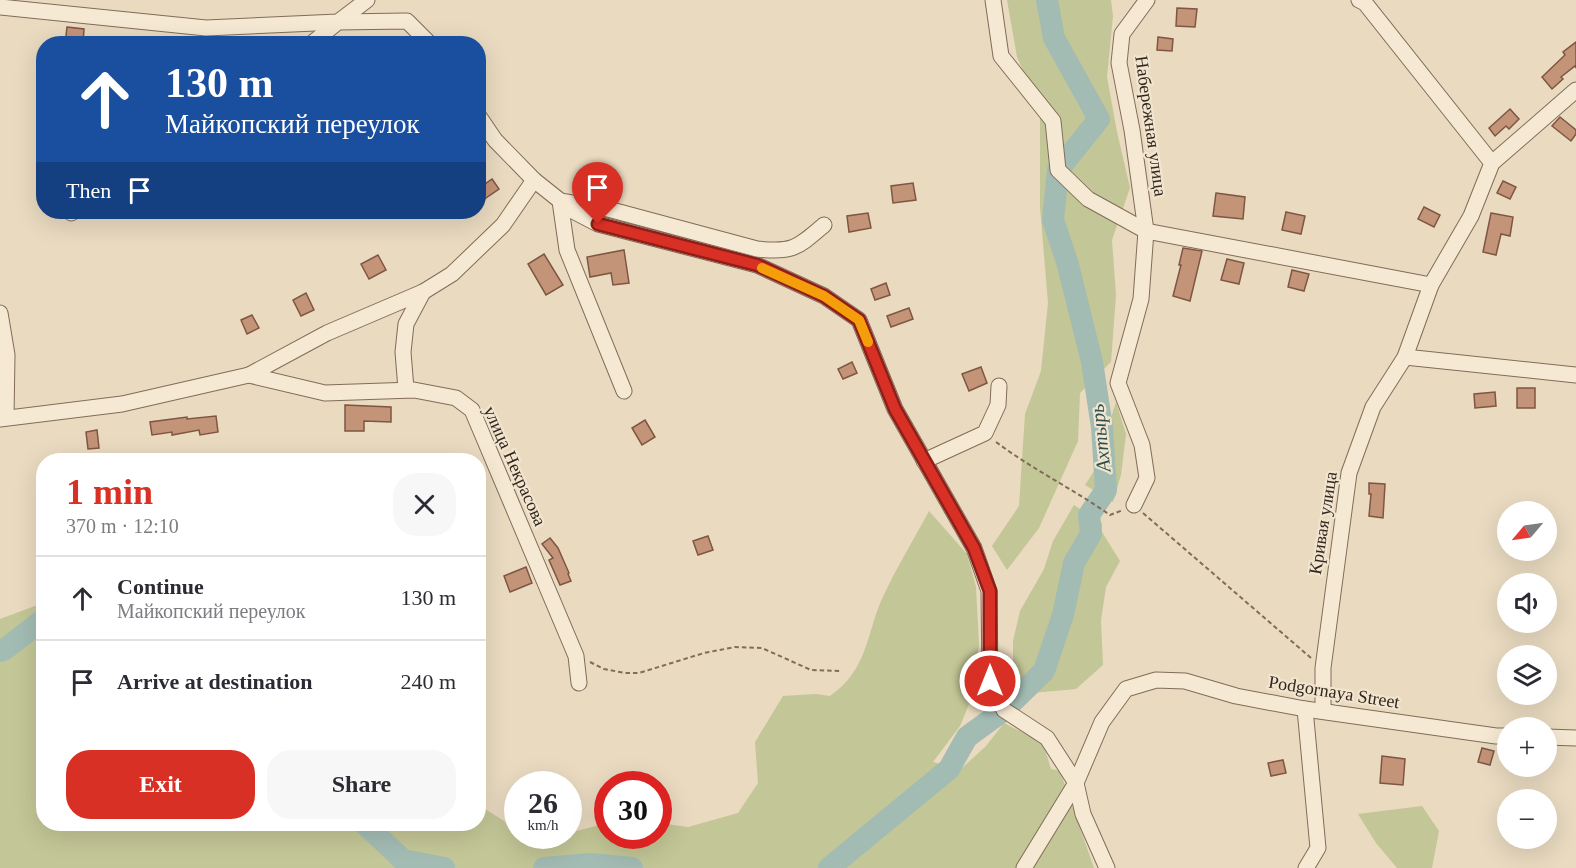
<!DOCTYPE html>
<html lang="en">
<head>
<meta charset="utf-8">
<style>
  :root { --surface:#fff; --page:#f7f7f7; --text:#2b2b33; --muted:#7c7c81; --line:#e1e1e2; --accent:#d93025 }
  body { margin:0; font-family:Georgia,serif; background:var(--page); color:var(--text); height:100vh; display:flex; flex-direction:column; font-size:22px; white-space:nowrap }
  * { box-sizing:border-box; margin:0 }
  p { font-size:20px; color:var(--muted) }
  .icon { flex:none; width:33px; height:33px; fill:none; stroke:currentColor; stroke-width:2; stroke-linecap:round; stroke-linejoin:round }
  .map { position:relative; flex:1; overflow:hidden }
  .panel { position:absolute; left:36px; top:453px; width:450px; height:378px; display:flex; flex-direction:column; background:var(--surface); border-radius:24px; box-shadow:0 6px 24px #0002 }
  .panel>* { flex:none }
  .top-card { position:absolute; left:36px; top:36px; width:450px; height:183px; border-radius:24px; box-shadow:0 6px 24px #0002; background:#1a4fa0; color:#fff; overflow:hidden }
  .needle { width:39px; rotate:241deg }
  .controls { position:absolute; left:1497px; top:501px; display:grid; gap:12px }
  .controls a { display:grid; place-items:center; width:60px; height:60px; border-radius:50%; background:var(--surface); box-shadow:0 6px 24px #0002; font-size:30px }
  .speed { position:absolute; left:504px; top:771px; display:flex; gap:12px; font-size:30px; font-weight:700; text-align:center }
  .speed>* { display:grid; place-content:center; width:78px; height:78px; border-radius:50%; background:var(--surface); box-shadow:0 6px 24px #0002; line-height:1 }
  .speed small { font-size:15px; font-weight:400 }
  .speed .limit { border:9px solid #d22; background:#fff; color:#111 }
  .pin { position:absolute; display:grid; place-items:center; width:51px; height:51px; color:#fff; margin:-62px -26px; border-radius:50% 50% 50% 0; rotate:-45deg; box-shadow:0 0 6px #0007 }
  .pin .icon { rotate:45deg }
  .me { position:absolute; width:66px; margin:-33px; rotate:0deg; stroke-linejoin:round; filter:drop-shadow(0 0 4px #0008) }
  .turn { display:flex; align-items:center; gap:21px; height:126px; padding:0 30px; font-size:27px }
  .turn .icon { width:78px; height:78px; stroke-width:2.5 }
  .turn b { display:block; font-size:42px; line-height:51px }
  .then { display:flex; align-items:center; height:57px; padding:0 30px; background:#0003; gap:12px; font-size:22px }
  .round { display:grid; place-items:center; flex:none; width:63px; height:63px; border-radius:24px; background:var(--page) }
  .summary { display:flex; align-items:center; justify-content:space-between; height:102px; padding:0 30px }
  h1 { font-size:36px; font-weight:800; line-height:45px; color:var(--accent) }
  .button { display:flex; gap:12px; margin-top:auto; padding:12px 30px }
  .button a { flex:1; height:69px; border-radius:24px; background:var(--accent); color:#fff; font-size:24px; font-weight:800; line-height:69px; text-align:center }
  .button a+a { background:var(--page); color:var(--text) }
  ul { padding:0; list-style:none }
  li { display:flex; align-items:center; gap:18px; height:84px; padding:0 30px; border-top:2px solid var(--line) }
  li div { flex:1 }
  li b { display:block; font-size:22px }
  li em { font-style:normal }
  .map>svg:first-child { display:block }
  .green { fill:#c3c696 }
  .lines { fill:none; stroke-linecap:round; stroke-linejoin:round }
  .river { stroke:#a3bcb3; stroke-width:22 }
  .building { fill:#c49479; stroke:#7e5642; stroke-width:1.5 }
  .minor-casing { stroke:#816c5a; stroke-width:17 }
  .path { stroke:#816c5a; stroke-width:2; stroke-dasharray:4.5 3; stroke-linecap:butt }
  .minor { stroke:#f5e9d3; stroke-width:15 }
  .route-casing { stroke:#8d1f18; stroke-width:15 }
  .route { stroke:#d93025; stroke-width:10 }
  .slow { stroke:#f59e0b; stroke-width:10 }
  .labels { text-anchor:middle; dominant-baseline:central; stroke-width:4.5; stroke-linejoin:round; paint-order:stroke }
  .street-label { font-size:18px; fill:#32261d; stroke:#f1e5cf }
  .water-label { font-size:20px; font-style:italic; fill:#2d504c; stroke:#f1e5cf }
</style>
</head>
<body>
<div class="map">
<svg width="1576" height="868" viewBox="0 0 1576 868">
  <rect width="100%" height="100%" fill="#e9dac0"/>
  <g class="green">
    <path d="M 1007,0 L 1111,0 L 1113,16 L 1107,77 L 1117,132 L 1130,188 L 1112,240 L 1116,295 L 1111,362 L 1080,393 L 1078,441 L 1039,528 L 1007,570 L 992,546 L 1019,506 L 1025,414 L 1041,371 L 1048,303 L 1040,207 L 1040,109 L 1017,57 Z"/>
    <path d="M 1116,402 L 1126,434 L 1121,475 L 1113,502 L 1085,485 L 1094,471 Z"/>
    <path d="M 1074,505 L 1102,523 L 1102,532 L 1120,561 L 1106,587 L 1101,620 L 1103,665 L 1076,689 L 1032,693 L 1013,674 L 1013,641 L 1020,611 L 1044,569 L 1053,541 Z"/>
    <path d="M 929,511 L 967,554 L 976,587 L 979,644 L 972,697 L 960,726 L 933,762 L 961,769 L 986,746 L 1004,723 L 1043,743 L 1051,769 L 1060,771 L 1094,868 L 0,868 L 0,619 L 43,603 L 44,824 L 478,824 L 479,805 L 504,821 L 518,839 L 568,836 L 569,833 L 607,823 L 608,836 L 658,836 L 659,823 L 688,827 L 738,813 L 758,783 L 755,742 L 783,696 L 816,694 L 830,696 C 867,670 866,637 881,601 C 895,570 913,541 929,511 Z"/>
    <path d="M 1422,806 L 1439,831 L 1432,868 L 1397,868 L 1376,843 L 1358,814 Z"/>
  </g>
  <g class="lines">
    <g class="river">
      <path d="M 0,651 L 5,649 L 44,619"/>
      <path d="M 365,824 L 403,860 L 444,868"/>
      <path d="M 544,868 L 590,864 L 632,868"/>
      <path d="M 829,868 L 949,769 L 967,737 L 1004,710 L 1044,671 L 1063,615 L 1074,563 L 1091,534 L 1089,515 L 1106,490 L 1102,427 L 1092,362 L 1068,265 L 1053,220 L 1058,170 L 1099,119 L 1054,38 L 1047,0"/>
    </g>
  </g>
  <g class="building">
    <path d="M 1177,8 L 1197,9 L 1195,27 L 1176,26 Z"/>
    <path d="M 67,27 L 84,29 L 83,44 L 65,44 Z"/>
    <path d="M 1158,37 L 1173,39 L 1172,51 L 1157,50 Z"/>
    <path d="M 1576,42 L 1576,68 L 1575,66 L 1561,77 L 1563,79 L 1552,89 L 1542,77 L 1565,55 L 1563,52 Z"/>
    <path d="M 1510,109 L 1519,119 L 1509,129 L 1506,126 L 1495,136 L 1489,128 Z"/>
    <path d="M 1560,117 L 1576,130 L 1576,134 L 1571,141 L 1552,126 Z"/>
    <path d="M 492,179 L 499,189 L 483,200 L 478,192 L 478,189 Z"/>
    <path d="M 1503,181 L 1516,187 L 1510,199 L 1497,193 Z"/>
    <path d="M 913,183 L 916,200 L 893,203 L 891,186 Z"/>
    <path d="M 1216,193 L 1245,197 L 1243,219 L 1213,216 Z"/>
    <path d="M 1424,207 L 1440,215 L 1434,227 L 1418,219 Z"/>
    <path d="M 1286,212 L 1305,216 L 1301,234 L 1282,230 Z"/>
    <path d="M 868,213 L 871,228 L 849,232 L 847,216 Z"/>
    <path d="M 1491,213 L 1513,217 L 1510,236 L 1501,234 L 1496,255 L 1483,252 Z"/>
    <path d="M 1183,248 L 1202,251 L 1190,301 L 1173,296 L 1181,265 L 1179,265 Z"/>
    <path d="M 624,250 L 629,283 L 613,285 L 611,273 L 590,277 L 587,257 Z"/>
    <path d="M 544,254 L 563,285 L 546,295 L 528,264 Z"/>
    <path d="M 378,255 L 386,270 L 369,279 L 361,264 Z"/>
    <path d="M 1227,259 L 1244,263 L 1239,284 L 1221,280 Z"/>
    <path d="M 1292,270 L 1309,274 L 1304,291 L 1288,287 Z"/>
    <path d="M 886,283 L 890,295 L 875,300 L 871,289 Z"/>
    <path d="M 306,293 L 314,310 L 301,316 L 293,300 Z"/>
    <path d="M 909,308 L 913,319 L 891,327 L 887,316 Z"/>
    <path d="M 252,315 L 259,328 L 247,334 L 241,320 Z"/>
    <path d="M 852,362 L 857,373 L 843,379 L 838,369 Z"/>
    <path d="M 981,367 L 987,383 L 969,391 L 962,374 Z"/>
    <rect x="1517" y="388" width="18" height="20"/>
    <path d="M 1495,392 L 1496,406 L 1475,408 L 1474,394 Z"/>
    <path d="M 345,405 L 391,407 L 391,422 L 364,421 L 364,431 L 345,431 Z"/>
    <path d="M 216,416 L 218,432 L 200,435 L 199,430 L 172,435 L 172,432 L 152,435 L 150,422 L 187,417 L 187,419 Z"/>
    <path d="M 645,420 L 655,437 L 642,445 L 632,428 Z"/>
    <path d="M 97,430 L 99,448 L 88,449 L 86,432 Z"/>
    <path d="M 1369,483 L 1385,484 L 1383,518 L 1369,516 L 1371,494 L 1369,494 Z"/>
    <path d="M 708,536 L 713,550 L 698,555 L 693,541 Z"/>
    <path d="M 550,538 L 558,548 L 569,573 L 568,574 L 571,581 L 560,585 L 549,560 L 553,558 L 542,544 Z"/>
    <path d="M 526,567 L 532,583 L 510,592 L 504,576 Z"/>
    <path d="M 1482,748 L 1494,751 L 1490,765 L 1478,762 Z"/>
    <path d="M 1382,756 L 1405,759 L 1403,785 L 1380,783 Z"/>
    <path d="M 1283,760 L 1286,773 L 1271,776 L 1268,763 Z"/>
  </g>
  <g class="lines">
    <defs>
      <g id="minor">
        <path d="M 993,0 L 1001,56 L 1053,121 L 1058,170 L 1088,199 L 1146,231 L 1431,285"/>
        <path d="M 1359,0 L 1365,3 L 1492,163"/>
        <path d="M 0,7 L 206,28 L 338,22 L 367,0"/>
        <path d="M 311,44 L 338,22 L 407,21 L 430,44"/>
        <path d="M 478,115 L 495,140 L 534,180 L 573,211 L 598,224 L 757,265 L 824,296 L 859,320 L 895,409 L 974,548 L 989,591 L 990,681 L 1004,710 L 1047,738 L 1076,783 L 1024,868"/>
        <path d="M 71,213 L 73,212"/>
        <path d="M 0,313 L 7,355 L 6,417"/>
        <path d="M 1405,357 L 1576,375"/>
        <path d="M 249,375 L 325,393 L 414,390 L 456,398 L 472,410 L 576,656 L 579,683"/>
        <path d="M 406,389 L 403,352 L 406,324 L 423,292"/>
        <path d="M 624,391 L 567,250 L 560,201 L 608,209 L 757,249 C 793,253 797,248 824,225"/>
        <path d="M 0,419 L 122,404 L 249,375 L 327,333 L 423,292 L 452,274 L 503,225 L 534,180"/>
        <path d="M 924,461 L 985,433 L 998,405 L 999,386"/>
        <path d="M 1134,505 L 1147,478 L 1142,445 L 1118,383 L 1141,299 L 1146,231 L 1132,130 L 1119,63 L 1122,34 L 1147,0"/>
        <path d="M 1305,709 L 1318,848 L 1306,868"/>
        <path d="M 1323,711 L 1323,668 L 1349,473 L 1373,407 L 1405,357 L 1431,285 L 1471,216 L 1492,163 L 1576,90"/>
        <path d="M 1546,737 L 1576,738"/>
        <path d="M 1107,868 L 1083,814 L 1076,783 L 1102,722 L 1126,689 L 1156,680 L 1185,681 L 1236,696 L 1305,709 L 1496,736 L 1508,736"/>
      </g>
    </defs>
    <use href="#minor" class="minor-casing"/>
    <g class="path">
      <path d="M 996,442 C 1032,469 1073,489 1110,515 L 1123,510"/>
      <path d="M 1143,513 L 1311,658"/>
      <path d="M 590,662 L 604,669 L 625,673 L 639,673 L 704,653 L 735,647 L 762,648 L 811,670 L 841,671"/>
    </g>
    <use href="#minor" class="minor"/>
  </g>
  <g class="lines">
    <defs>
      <path id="route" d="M 598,224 L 757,265 L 824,296 L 859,320 L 895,409 L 974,548 L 990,591 L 990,681"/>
    </defs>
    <use href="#route" class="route-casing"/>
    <use href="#route" class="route"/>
    <path class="slow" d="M 762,268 L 824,296 L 859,320 L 868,342"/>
  </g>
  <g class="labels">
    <g class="street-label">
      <text transform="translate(1151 126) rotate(82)">Набережная улица</text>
      <text transform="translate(515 466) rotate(66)">улица Некрасова</text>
      <text transform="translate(1323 523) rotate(-81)">Кривая улица</text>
      <text transform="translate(1334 692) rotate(9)">Podgornaya Street</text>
    </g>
    <g class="water-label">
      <text transform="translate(1100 438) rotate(-96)">Ахтырь</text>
    </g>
  </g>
</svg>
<div class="controls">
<a><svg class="needle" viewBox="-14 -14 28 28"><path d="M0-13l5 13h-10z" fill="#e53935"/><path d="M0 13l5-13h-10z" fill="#7c7c81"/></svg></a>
<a><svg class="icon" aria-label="sound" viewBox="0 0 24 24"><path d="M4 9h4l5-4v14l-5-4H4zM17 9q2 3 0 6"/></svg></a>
<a><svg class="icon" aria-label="layers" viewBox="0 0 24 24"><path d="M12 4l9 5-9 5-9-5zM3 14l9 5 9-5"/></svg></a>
<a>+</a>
<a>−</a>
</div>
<div class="speed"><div>26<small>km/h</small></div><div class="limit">30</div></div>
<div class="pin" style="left:598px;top:224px;background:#d93025"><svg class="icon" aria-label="arrive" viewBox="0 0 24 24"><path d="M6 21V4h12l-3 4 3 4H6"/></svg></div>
<svg class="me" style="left:990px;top:681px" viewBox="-20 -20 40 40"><circle r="17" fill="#d93025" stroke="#fff" stroke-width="3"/><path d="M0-11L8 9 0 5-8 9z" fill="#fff"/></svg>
<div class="top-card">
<div class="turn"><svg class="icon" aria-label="ahead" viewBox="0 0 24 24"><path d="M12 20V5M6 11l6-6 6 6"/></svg><div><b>130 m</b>Майкопский переулок</div></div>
<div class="then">Then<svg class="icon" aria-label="arrive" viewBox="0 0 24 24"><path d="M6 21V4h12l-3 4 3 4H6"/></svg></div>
</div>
<section class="panel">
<div class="summary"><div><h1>1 min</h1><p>370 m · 12:10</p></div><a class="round"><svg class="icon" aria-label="close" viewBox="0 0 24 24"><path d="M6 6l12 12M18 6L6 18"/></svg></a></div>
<ul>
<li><svg class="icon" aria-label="ahead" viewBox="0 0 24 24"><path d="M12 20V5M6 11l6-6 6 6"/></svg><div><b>Continue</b><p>Майкопский переулок</p></div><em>130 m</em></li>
<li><svg class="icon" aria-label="arrive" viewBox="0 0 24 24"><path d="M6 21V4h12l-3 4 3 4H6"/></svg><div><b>Arrive at destination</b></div><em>240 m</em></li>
</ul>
<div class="button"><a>Exit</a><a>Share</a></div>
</section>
</div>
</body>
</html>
